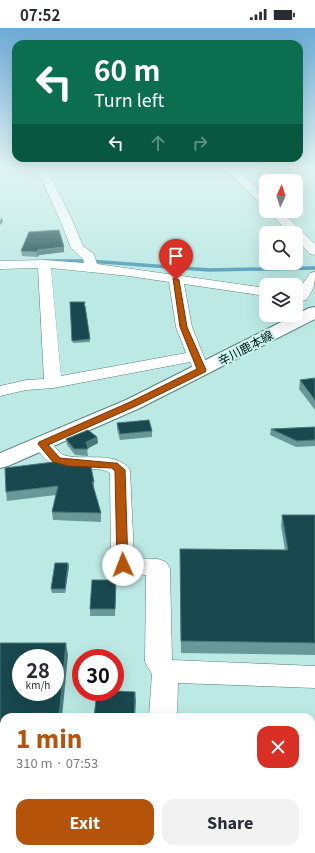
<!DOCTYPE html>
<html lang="en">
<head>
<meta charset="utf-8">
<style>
  :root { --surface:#fff; --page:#f2f2f3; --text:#2b2b33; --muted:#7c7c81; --accent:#b45309 }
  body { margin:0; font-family:Georgia,"Noto Sans JP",serif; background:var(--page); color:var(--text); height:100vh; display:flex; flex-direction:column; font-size:15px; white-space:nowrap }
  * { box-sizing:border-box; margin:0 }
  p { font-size:13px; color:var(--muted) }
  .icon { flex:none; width:22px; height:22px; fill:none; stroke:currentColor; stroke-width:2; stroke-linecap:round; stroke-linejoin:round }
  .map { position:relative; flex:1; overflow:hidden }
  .panel { position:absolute; left:0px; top:685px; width:315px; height:140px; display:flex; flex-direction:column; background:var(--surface); border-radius:12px 12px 0 0; box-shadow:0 4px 16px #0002 }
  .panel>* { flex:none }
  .hud { position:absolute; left:12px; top:12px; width:291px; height:122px; border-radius:12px; box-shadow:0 4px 16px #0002; background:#0b6e4f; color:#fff; overflow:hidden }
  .needle { width:26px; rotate:4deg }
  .tools { position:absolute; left:259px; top:146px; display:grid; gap:8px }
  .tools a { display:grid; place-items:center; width:44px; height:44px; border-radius:8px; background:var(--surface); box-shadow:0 4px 16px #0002; font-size:20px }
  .speed { position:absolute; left:12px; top:621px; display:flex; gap:8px; font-size:20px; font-weight:700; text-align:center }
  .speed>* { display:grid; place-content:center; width:52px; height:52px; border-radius:50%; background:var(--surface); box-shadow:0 4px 16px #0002; line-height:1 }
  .speed small { font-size:10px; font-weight:400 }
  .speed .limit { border:6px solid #d22; background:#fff; color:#111 }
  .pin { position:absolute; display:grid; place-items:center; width:34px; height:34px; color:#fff; margin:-41px -17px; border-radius:50% 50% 50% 0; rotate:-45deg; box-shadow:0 0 4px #0007 }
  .pin .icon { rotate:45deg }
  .me { position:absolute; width:44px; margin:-22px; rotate:358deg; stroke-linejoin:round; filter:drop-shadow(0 0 3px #0008) }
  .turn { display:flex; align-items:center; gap:14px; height:84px; padding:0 16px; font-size:18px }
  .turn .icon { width:52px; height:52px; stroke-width:2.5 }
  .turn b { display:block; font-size:28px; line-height:34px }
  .lanes { display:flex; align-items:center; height:38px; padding:0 16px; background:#0003; justify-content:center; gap:20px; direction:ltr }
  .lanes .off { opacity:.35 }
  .round { display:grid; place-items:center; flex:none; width:42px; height:42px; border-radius:12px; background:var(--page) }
  .headline { display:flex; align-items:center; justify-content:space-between; height:68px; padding:0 16px }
  h1 { font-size:24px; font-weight:800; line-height:30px; color:var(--accent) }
  .action { display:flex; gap:8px; margin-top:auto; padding:8px 16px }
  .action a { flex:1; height:46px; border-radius:12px; background:var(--accent); color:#fff; font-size:16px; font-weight:800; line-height:46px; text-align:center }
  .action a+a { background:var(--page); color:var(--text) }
  .status { display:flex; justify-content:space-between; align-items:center; height:28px; padding:0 20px; background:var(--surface); direction:ltr }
  .status svg { height:11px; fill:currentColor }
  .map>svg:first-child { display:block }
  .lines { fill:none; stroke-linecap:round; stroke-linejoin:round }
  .stream { stroke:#539dbb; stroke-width:3.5 }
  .minor-casing { stroke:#58837e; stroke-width:1 }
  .major-casing { stroke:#58837e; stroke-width:2 }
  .minor { fill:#fff; fill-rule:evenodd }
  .major { fill:#fff; fill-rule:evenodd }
  .wall { fill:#6a9899 }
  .shaded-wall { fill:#4a787b }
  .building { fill:#19484e; stroke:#4a787b; fill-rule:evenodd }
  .route { fill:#b45309; stroke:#753606 }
  .labels { text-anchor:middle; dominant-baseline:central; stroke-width:4; stroke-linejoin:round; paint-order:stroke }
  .street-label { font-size:12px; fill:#041312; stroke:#c9f6f1 }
</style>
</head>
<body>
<div class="status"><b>07:52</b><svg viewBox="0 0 49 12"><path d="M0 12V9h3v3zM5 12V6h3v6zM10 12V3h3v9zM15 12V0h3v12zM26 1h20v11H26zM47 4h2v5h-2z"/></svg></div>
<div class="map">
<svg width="315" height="825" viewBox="0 0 315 825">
  <rect width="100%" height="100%" fill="#bce9e4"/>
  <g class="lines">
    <path class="stream" d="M 45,233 L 89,233 L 209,242 L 315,240"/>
    <defs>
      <g id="minor">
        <path d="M 36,139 L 46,139 L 73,194 L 83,218 L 94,226 L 97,236 L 266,260 L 266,268 L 184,256 L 192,299 L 208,339 L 206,343 L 200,344 L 194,343 L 190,334 L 53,360 L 26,362 L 0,368 L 0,358 L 26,352 L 44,351 L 38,240 L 0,241 L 0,233 L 44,232 L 84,235 L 83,231 L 71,220 L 61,194 ZM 51,240 L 129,248 L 169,254 L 176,299 L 186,325 L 61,348 Z"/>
        <path d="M 224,139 L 234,139 L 266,169 L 266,178 L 262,177 Z"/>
        <path d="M 268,183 L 281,183 L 315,216 L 315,227 L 310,226 L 296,211 L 296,205 L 290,205 Z"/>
        <path d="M 315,244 C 315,258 314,261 306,272 L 301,273 L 296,272 L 296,266 L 310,245 Z"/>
        <path d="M 43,410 C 55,413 56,426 67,428 C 87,432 117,423 130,442 L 134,530 L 158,531 L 166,534 L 170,540 L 172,632 L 315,638 L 315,660 L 178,655 L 177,689 L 149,689 L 152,646 L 145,634 L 146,547 L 123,545 L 115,543 L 111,537 L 110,445 C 104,441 96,441 89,441 C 59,442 51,441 33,416 L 36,412 Z"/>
        <rect x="143" y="821" width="32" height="4"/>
      </g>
      <path id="major" d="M 315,279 L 315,291 L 140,380 L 8,438 L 0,440 L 0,425 L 126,372 L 309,280 Z"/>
    </defs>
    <use href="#minor" class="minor-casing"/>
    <use href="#major" class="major-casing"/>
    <use href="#minor" class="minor"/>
    <use href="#major" class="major"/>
  </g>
  <g class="wall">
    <path d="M 21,223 L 64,224 L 39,227 L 38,229 L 22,228 Z"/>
    <path d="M 70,274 L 85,277 L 90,314 L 73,315 Z"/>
    <path d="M 315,350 L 315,382 L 299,361 L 300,352 Z"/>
    <path d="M 117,395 L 152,403 L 152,409 L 120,412 L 117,401 Z"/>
    <path d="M 315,399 L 315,418 L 296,419 L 270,407 L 271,401 Z"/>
    <path d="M 97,409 L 98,415 L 87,420 L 88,428 L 75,427 L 67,417 L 66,411 Z"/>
    <path d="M 94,454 L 94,462 L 101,485 L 101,494 L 53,492 L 52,484 L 56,467 L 7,473 L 6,464 Z"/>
    <path d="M 282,487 L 315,487 L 315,627 L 181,625 L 180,521 L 285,522 L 281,498 Z"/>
    <path d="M 69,538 L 65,565 L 52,565 L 51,561 Z"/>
    <path d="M 116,559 L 115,588 L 90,588 L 90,581 Z"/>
  </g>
  <g class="shaded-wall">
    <path d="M 2,189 L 3,194 L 0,197 L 0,192 Z"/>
    <path d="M 64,219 L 64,224 L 39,227 L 38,229 L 37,224 L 38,222 Z"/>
    <path d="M 97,409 L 98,415 L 87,421 L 86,414 Z"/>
    <path d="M 68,535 L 69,538 L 65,565 L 65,561 Z"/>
    <path d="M 66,615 L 68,627 L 62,689 L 59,689 Z"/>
    <path d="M 135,664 L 136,673 L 135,689 L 134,689 Z"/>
    <rect x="46" y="821" width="3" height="4"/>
  </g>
  <g class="building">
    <path d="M 59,202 L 64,219 L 38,222 L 37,224 L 21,223 L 29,204 Z"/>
    <path d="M 70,274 L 85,274 L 84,278 L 85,278 L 90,311 L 72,313 Z"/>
    <path d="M 315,350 L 315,372 L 300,352 Z"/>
    <path d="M 149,392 L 152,403 L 120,406 L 117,395 Z"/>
    <path d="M 315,399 L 315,412 L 297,413 L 271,401 Z"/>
    <path d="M 88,402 L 97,409 L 86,414 L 88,421 L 74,421 L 66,411 Z"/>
    <path d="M 62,433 L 90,434 L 94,454 L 92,454 L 101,485 L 52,484 L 58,458 L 6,464 L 5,440 Z"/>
    <path d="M 282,487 L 315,487 L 315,615 L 181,613 L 180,521 L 288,522 Z"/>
    <path d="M 55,535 L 68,535 L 65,561 L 51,561 Z"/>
    <path d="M 92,552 L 116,552 L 115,581 L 90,581 Z"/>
    <path d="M 0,615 L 66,615 L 59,689 L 4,689 L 4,821 L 46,821 L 46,825 L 0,825 ZM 21,630 L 55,630 L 55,664 L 21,664 Z"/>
    <path d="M 115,663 L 135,664 L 134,689 L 94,689 L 97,664 L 115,664 Z"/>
  </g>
  <linearGradient id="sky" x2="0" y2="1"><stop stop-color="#6cabd6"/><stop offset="0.55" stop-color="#e1f5f3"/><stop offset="1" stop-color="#e1f5f3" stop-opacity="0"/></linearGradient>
  <rect width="315" height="254" fill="url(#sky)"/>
  <path class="route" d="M 173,250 L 179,252 L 187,299 L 206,342 L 205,344 L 136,378 L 48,417 L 60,430 L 114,435 L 117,435 L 125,442 L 128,537 L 127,540 L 119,540 L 117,537 L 115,443 L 112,440 L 68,438 L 53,434 L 38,416 L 39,414 L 130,374 L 197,341 L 180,299 Z"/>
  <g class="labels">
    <g class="street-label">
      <text transform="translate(245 319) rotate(-28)">辛川鹿本線</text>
    </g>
  </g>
</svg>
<div class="tools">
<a><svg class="needle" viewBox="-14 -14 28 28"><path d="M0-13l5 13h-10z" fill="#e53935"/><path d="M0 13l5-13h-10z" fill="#7c7c81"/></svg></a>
<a><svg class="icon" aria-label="search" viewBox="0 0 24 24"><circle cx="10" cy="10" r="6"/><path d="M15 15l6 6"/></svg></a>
<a><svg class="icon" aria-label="layers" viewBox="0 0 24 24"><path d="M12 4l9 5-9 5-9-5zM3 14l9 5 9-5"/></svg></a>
</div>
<div class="speed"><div>28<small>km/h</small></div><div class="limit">30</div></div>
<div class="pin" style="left:176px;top:252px;background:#d93025"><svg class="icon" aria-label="arrive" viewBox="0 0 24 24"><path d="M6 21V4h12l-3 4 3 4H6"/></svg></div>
<svg class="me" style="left:123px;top:537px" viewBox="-20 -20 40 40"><circle r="19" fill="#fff"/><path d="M0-13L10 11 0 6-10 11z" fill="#b45309"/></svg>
<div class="hud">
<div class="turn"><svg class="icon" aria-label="left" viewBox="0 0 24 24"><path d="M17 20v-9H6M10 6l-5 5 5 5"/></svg><div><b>60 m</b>Turn left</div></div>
<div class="lanes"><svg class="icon" aria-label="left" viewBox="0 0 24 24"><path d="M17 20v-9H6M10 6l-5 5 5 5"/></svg><svg class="icon off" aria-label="ahead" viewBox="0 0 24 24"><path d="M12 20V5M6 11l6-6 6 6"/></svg><svg class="icon off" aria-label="right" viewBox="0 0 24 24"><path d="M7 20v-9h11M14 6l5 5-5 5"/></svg></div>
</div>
<section class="panel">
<div class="headline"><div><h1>1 min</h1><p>310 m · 07:53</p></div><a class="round" style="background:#d93025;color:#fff"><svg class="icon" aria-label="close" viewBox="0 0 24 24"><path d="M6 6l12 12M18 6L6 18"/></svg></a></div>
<div class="action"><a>Exit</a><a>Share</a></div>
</section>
</div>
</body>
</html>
